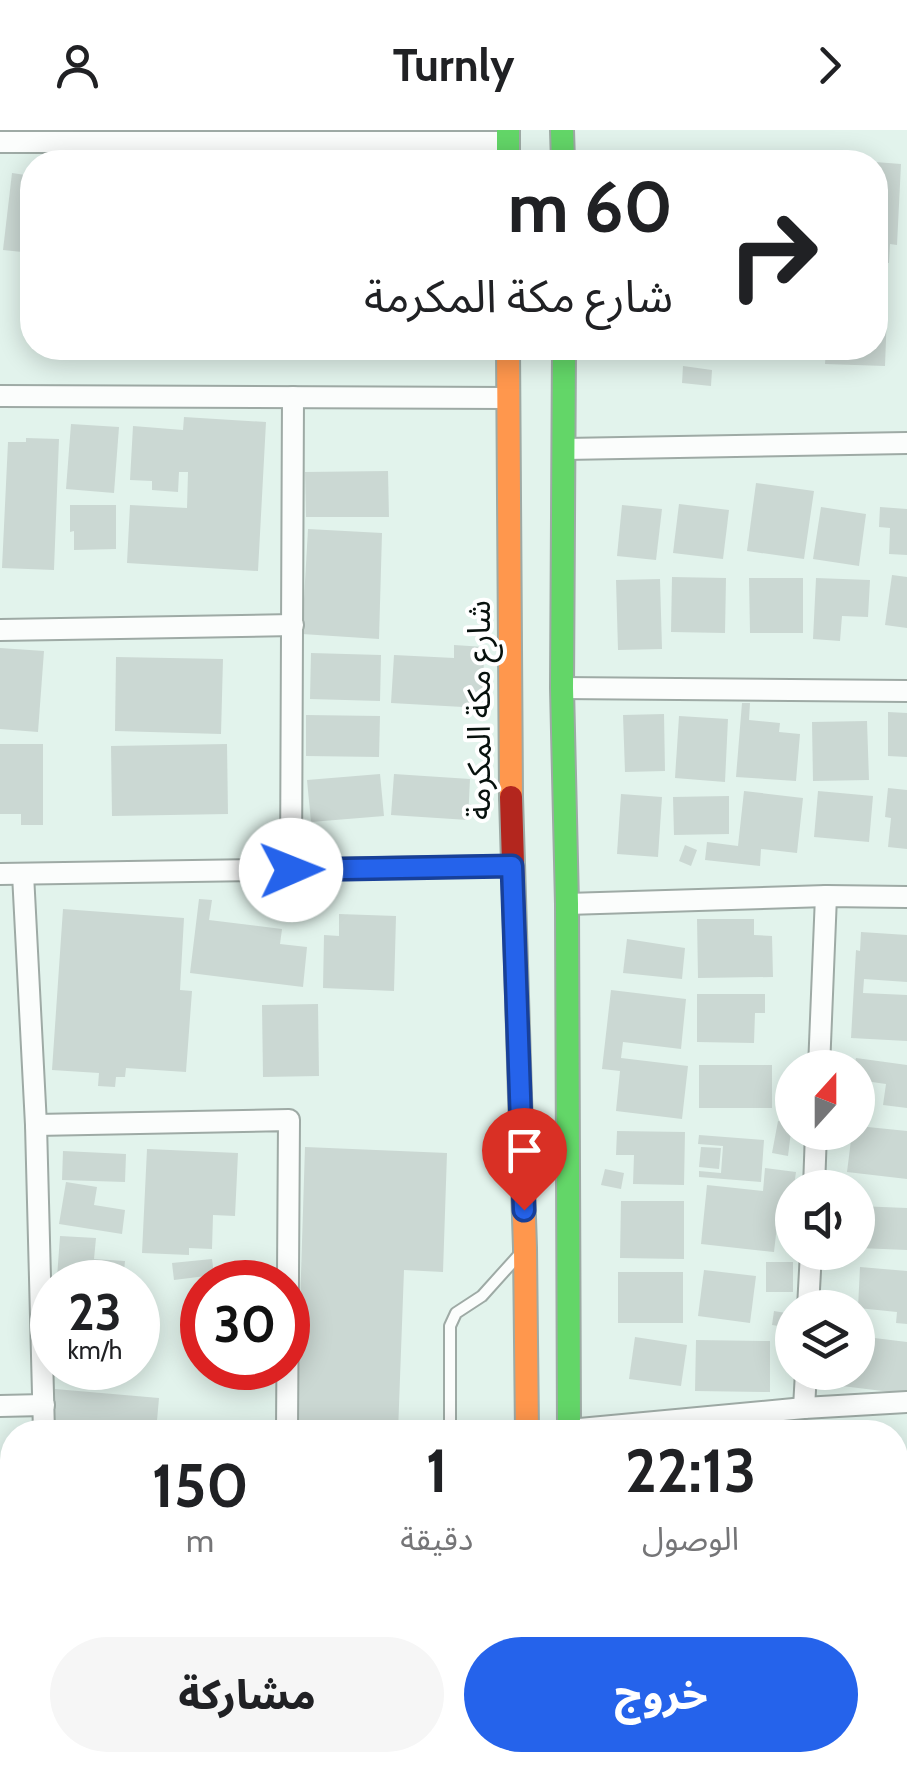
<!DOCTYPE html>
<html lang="ar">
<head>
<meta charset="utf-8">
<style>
  :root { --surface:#fff; --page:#f6f6f6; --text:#202124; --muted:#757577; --accent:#2563eb }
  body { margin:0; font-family:Cabin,"Noto Sans Arabic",sans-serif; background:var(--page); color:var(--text); direction:rtl; height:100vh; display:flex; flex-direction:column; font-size:38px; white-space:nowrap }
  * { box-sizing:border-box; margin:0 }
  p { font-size:32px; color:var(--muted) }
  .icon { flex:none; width:55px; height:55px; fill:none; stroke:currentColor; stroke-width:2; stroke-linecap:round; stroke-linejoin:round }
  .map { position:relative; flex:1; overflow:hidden; direction:ltr }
  .panel { position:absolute; left:0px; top:1290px; width:908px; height:352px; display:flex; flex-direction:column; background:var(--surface); border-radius:40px 40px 0 0; box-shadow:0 5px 25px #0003; direction:rtl }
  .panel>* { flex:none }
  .hud { position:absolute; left:20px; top:20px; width:868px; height:210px; border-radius:40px; box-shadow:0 5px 25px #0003; direction:rtl; background:#fff; color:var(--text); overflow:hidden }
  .needle { width:65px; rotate:21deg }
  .tools { position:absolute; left:775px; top:920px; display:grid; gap:20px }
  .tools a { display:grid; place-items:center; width:100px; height:100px; border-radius:50%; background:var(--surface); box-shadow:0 5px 25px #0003; font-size:50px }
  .speed { position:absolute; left:30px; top:1130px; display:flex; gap:20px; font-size:50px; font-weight:700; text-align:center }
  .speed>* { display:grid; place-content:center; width:130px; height:130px; border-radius:50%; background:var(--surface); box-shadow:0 5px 25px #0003; line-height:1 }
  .speed small { font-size:25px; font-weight:400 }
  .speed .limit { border:15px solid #d22; background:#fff; color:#111 }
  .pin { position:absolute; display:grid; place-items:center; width:85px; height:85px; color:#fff; margin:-102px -42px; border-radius:50% 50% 50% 0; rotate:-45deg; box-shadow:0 0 10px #0007 }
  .pin .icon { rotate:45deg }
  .me { position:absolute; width:110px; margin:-55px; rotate:89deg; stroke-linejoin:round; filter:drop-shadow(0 0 8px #0008) }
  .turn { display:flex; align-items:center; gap:35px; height:210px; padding:0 50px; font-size:45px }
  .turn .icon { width:130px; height:130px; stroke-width:2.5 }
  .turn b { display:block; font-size:70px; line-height:85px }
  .eta { display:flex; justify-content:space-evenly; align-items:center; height:170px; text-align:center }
  .eta b { font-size:60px; font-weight:800; line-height:70px }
  .primary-button { display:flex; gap:20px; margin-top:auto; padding:20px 50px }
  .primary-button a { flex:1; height:115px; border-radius:60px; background:var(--accent); color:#fff; font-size:40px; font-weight:800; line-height:115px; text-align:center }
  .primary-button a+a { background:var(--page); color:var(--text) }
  header { display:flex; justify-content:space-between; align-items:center; height:130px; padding:0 50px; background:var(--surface); font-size:45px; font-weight:800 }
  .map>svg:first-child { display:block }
  .building { fill:#cbd8d3 }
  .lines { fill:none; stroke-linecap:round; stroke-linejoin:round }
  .lane-casing { stroke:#9eaaa5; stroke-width:14 }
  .street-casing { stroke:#9eaaa5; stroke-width:24 }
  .fast-casing { stroke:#9eaaa5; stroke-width:26 }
  .slow-casing { stroke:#9eaaa5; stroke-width:26 }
  .jam-casing { stroke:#9eaaa5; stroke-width:26 }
  .lane { stroke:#fbfdfc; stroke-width:10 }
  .street { stroke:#fbfdfc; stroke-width:20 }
  .fast { stroke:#63d668; stroke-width:22 }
  .slow { stroke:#ff974d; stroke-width:22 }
  .jam { stroke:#b3261e; stroke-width:22 }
  .route-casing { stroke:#184099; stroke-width:25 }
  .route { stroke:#2563eb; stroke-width:18 }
  .labels { text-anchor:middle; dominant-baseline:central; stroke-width:8; stroke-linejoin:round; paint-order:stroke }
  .street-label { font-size:32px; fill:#07110d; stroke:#fff }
</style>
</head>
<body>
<header><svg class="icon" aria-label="forward" viewBox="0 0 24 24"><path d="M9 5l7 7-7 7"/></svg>Turnly<svg class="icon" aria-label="person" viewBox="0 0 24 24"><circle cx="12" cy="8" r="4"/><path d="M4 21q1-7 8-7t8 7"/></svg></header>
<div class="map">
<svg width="907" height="1642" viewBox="0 0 907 1642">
  <rect width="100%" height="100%" fill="#e2f3ec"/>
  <g class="building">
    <path d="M 875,32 L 901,34 L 897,115 L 890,114 L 889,133 L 875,132 Z"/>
    <path d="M 12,43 L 32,46 L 32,123 L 3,120 Z"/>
    <path d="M 875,155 L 888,156 L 885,236 L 825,234 L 826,218 L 875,218 Z"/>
    <path d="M 623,218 L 669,218 L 670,227 L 623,228 Z"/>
    <path d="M 680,218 L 702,218 L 702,227 L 680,226 Z"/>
    <rect x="758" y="218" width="34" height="11"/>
    <path d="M 683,236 L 712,240 L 711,256 L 682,253 Z"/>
    <path d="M 184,287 L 266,292 L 258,441 L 127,433 L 130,375 L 187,378 L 188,342 L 179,342 L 178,362 L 152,360 L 152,351 L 130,350 L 133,296 L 183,300 Z"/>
    <path d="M 71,294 L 119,297 L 114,363 L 66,359 Z"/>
    <path d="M 26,308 L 59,309 L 54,440 L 2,438 L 8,312 L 26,312 Z"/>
    <path d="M 388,341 L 389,387 L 306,387 L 305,342 Z"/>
    <path d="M 756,353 L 814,361 L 804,429 L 747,421 Z"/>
    <path d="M 679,374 L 729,380 L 723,429 L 673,423 Z"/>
    <path d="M 70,375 L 116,375 L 116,419 L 74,420 L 74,401 L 70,402 Z"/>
    <path d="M 622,375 L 662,379 L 656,430 L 617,426 Z"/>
    <path d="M 821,377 L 866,384 L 859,436 L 813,429 Z"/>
    <path d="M 880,377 L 907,379 L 907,425 L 889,424 L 890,398 L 879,397 Z"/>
    <path d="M 308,399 L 382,403 L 379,509 L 302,504 Z"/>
    <path d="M 892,445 L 907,447 L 907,498 L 885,495 Z"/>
    <path d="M 672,447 L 726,448 L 725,503 L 671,502 Z"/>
    <path d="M 749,448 L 803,448 L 803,503 L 750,503 Z"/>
    <path d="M 816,448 L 870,450 L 868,487 L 842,486 L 840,511 L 813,509 Z"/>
    <path d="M 660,449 L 662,519 L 618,520 L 616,450 Z"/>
    <path d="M 454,515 L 485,517 L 481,578 L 391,573 L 394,525 L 454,528 Z"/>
    <path d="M 0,518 L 44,521 L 38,602 L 0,599 Z"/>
    <path d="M 311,523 L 381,525 L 380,571 L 310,569 Z"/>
    <path d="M 116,527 L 223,529 L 221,604 L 115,601 Z"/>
    <path d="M 742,573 L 750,573 L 749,590 L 780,593 L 779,602 L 800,604 L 796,651 L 736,647 Z"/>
    <path d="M 888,582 L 907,583 L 907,627 L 888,626 Z"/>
    <path d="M 664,584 L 665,641 L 625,642 L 623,585 Z"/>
    <path d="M 306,585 L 380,586 L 379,627 L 306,626 Z"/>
    <path d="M 679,586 L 728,589 L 725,652 L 675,648 Z"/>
    <path d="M 867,591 L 869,650 L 813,651 L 812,592 Z"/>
    <path d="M 0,614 L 43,614 L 43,695 L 21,695 L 21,684 L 0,684 Z"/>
    <path d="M 227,614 L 228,684 L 112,686 L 111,616 Z"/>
    <path d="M 380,644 L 384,686 L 311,692 L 307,650 Z"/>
    <path d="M 394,644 L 470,649 L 468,690 L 391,685 Z"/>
    <path d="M 888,658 L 907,660 L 907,719 L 888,717 L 891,688 L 885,687 Z"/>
    <path d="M 744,661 L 803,668 L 797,723 L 761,719 L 760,736 L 705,730 L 707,712 L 738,716 Z"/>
    <path d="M 818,661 L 873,666 L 869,712 L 814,707 Z"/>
    <path d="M 621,664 L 662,667 L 658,727 L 617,724 Z"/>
    <path d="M 729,666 L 729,704 L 674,705 L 673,667 Z"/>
    <path d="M 685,715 L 697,720 L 691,736 L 679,731 Z"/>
    <path d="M 199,769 L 212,770 L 209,790 L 282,799 L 280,814 L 307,817 L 303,857 L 190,843 Z"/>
    <path d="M 63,779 L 184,788 L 180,860 L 192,861 L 186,942 L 126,938 L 125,947 L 116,947 L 115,957 L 98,956 L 99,943 L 52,940 Z"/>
    <path d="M 339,784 L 396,786 L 394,861 L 323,858 L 324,805 L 339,806 Z"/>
    <path d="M 697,789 L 754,789 L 754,805 L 772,806 L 773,847 L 698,848 Z"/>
    <path d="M 861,802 L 907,805 L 907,852 L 864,849 L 863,863 L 907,865 L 907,911 L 851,908 L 856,820 L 860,821 Z"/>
    <path d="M 627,809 L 685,818 L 682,849 L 623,843 Z"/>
    <path d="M 611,860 L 686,869 L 681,919 L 623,912 L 621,928 L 688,936 L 682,989 L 616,981 L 620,941 L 602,939 Z"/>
    <path d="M 697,864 L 765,864 L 765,883 L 755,883 L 754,913 L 697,912 Z"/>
    <path d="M 318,874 L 319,946 L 263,947 L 262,875 Z"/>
    <path d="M 856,928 L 907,935 L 907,978 L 883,975 L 886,954 L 858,950 L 858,938 L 854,938 Z"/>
    <rect x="699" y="935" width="73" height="43"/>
    <path d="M 778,991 L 792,993 L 788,1026 L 772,1023 Z"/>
    <path d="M 858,996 L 907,1001 L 907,1049 L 847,1042 L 852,1002 L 858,1002 Z"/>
    <path d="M 617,1001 L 685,1002 L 684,1055 L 633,1054 L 634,1025 L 616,1025 Z"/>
    <path d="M 699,1005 L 764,1010 L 761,1052 L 699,1047 L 699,1041 L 721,1043 L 723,1016 L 698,1014 Z"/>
    <path d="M 305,1017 L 447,1023 L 443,1142 L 404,1140 L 398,1302 L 296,1302 Z"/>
    <path d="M 701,1017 L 721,1018 L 719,1039 L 699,1037 Z"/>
    <path d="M 147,1019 L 238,1023 L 235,1086 L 213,1085 L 212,1119 L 189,1118 L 189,1125 L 142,1123 Z"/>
    <path d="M 63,1021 L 126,1024 L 125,1052 L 62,1050 Z"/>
    <path d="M 765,1038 L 796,1042 L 792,1070 L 780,1069 L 774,1122 L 701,1114 L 707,1055 L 763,1061 Z"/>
    <path d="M 605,1039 L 624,1043 L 621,1059 L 601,1055 Z"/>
    <path d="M 66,1052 L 97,1057 L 94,1075 L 125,1080 L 122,1104 L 59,1094 Z"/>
    <path d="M 621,1071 L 684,1071 L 684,1129 L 620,1128 Z"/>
    <path d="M 858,1076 L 907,1078 L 907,1120 L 858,1118 Z"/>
    <path d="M 60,1106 L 96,1108 L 94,1129 L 125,1131 L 123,1152 L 57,1148 Z"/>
    <path d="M 212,1129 L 214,1145 L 174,1150 L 172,1133 Z"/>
    <rect x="766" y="1132" width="27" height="30"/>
    <path d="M 860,1137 L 907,1141 L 907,1194 L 896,1193 L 897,1182 L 858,1178 Z"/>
    <path d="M 704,1140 L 756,1146 L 750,1193 L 698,1186 Z"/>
    <rect x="618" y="1142" width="65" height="51"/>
    <path d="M 774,1181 L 792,1184 L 791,1198 L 772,1195 Z"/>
    <path d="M 858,1206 L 907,1212 L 907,1264 L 842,1256 L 843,1242 L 858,1242 Z"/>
    <path d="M 635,1207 L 687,1215 L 681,1256 L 629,1249 Z"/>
    <path d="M 696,1210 L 770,1211 L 770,1262 L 695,1261 Z"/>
    <path d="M 55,1259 L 159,1268 L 156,1302 L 52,1302 Z"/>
    <path d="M 895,1341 L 907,1342 L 907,1395 L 895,1394 Z"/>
    <path d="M 895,1412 L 907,1413 L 907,1485 L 895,1484 Z"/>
    <path d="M 895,1610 L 907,1611 L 907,1642 L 881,1642 L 882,1630 L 895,1630 Z"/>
    <rect x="303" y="1630" width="146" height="12"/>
    <path d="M 643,1630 L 737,1630 L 737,1642 L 642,1642 Z"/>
    <path d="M 765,1630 L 855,1630 L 854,1642 L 764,1642 Z"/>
  </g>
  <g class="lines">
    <defs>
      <path id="lane" d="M 450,1302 L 450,1196 L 456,1183 L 482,1166 L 518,1126"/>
      <g id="street">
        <path d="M 0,12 L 508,12"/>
        <path d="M 0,266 L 508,268"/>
        <path d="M 565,319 L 907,313"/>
        <path d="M 0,500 L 293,495"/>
        <path d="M 562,558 L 907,561"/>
        <path d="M 291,739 L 293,267"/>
        <path d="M 0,744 L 512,736"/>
        <path d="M 23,744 L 36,995 L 44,1302"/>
        <path d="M 567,774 L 826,766 L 907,767"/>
        <path d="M 819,938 L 826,766"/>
        <path d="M 36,995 L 289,990 L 287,1302"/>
        <path d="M 814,1058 L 816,1002"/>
        <path d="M 808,1178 L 811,1122"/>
        <path d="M 0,1276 L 44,1275"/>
        <path d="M 804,1278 L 806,1242"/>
        <path d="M 569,1300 L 804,1278 L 907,1272"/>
        <path d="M 0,1512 L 12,1512"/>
        <path d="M 895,1547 L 907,1547"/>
        <path d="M 43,1642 L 43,1630"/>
        <path d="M 285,1642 L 285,1630"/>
      </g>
      <g id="fast">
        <path d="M 508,0 L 508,32"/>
        <path d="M 562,0 L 563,32"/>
        <path d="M 564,218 L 562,558 L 567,774 L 569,1302"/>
        <path d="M 529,1630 L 530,1642"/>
        <path d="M 573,1630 L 573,1642"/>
      </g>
      <g id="slow">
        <path d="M 508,218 L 511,667"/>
        <path d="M 520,966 L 525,1118 L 527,1302"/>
      </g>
      <path id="jam" d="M 511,667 L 520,966"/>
    </defs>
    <use href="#lane" class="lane-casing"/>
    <use href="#street" class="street-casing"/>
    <use href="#fast" class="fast-casing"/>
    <use href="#slow" class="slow-casing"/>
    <use href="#jam" class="jam-casing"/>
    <use href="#lane" class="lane"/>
    <use href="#street" class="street"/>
    <use href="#fast" class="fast"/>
    <use href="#slow" class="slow"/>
    <use href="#jam" class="jam"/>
  </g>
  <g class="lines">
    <defs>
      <path id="route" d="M 291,740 L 512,736 L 524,1080"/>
    </defs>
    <use href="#route" class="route-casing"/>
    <use href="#route" class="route"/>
  </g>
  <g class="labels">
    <g class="street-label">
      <text transform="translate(478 580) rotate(-90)">شارع مكة المكرمة</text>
    </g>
  </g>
</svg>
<div class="tools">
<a><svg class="needle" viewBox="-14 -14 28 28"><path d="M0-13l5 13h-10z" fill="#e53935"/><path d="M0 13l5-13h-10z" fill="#757577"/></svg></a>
<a><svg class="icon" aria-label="sound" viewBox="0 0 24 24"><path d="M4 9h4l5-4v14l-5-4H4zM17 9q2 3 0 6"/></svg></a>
<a><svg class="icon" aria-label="layers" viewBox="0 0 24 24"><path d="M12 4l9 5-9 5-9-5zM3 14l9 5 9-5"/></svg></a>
</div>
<div class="speed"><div>23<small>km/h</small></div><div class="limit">30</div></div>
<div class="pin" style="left:524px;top:1080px;background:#d93025"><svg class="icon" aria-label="arrive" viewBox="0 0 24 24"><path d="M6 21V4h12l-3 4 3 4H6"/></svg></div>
<svg class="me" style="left:291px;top:740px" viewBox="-20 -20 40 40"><circle r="19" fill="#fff"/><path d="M0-13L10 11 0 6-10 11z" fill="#2563eb"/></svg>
<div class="hud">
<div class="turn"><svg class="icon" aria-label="right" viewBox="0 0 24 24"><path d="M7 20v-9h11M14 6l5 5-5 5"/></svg><div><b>60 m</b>شارع مكة المكرمة</div></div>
</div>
<section class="panel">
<div class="eta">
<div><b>22:13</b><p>الوصول</p></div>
<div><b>1</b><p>دقيقة</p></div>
<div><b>150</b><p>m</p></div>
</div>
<div class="primary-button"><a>خروج</a><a>مشاركة</a></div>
</section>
</div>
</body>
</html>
